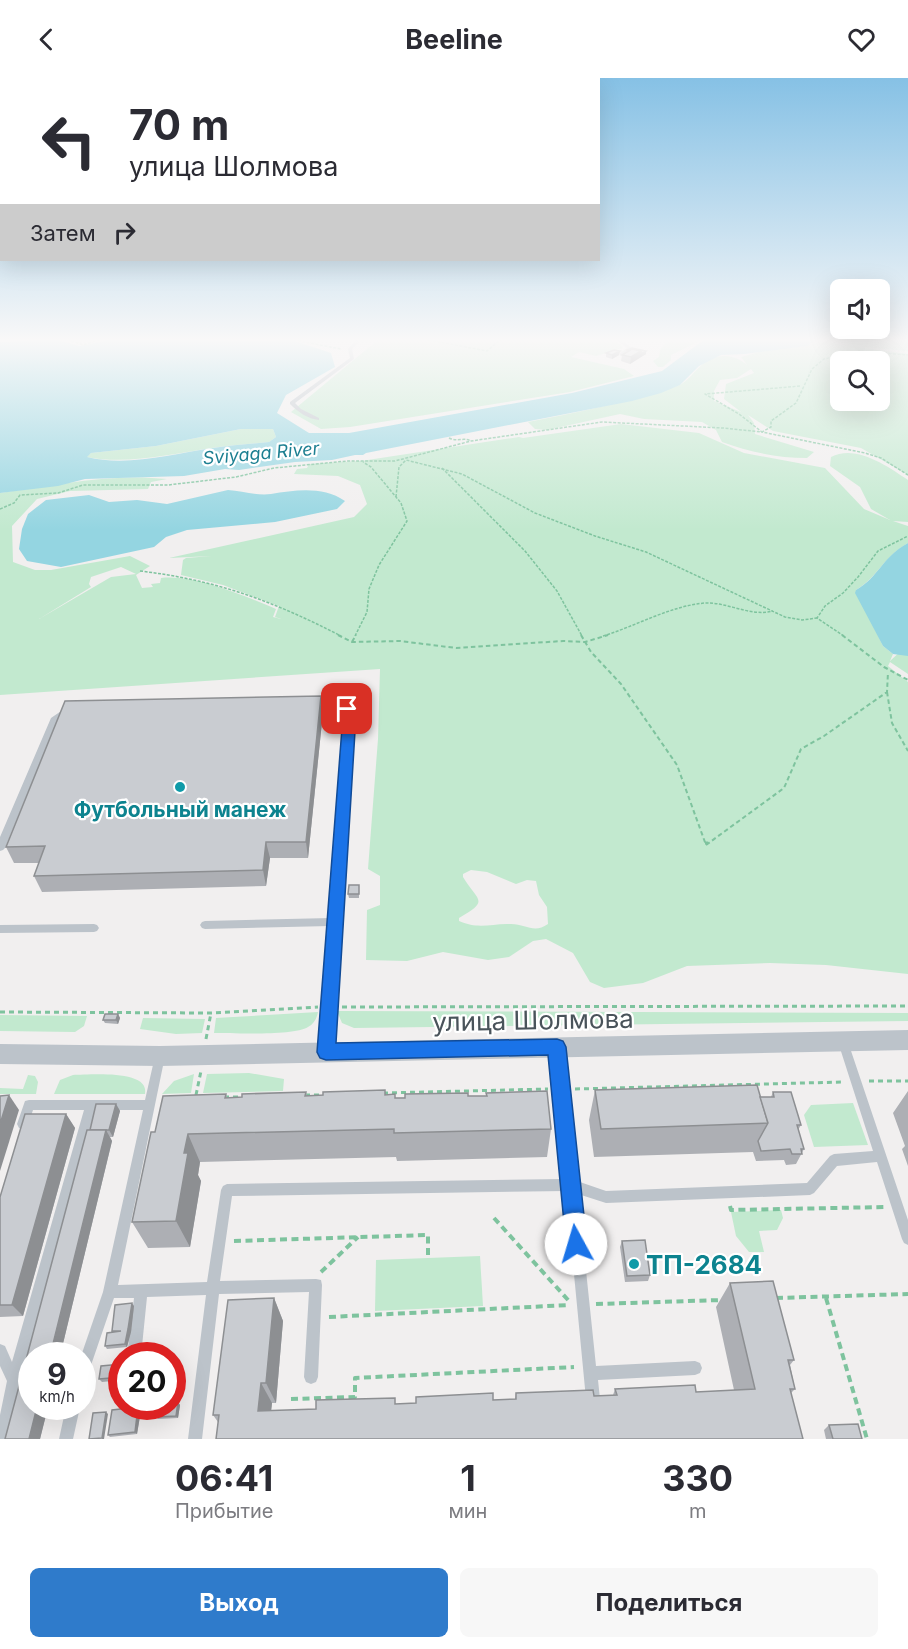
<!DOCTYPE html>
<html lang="ru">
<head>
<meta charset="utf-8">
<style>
  :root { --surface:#fff; --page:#f7f7f7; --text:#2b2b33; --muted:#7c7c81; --accent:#2f7bcb }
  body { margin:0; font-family:Inter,sans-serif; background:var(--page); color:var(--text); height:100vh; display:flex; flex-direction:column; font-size:22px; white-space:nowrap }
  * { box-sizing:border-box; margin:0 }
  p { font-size:20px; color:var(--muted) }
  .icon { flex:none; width:33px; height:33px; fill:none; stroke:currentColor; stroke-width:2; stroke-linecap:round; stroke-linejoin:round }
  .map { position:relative; height:1361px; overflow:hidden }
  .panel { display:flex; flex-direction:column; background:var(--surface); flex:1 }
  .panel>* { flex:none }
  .top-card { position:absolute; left:0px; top:0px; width:600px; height:183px; box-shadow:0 6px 24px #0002; background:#fff; color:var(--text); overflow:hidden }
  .buttons { position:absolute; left:830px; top:201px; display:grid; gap:12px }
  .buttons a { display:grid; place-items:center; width:60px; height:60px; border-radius:9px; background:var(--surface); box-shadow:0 6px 24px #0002; font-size:30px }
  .speed { position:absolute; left:18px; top:1264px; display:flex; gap:12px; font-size:30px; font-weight:700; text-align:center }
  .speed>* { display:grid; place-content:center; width:78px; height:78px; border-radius:50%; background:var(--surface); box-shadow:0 6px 24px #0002; line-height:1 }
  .speed small { font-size:15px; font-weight:400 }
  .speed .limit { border:9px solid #d22; background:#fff; color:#111 }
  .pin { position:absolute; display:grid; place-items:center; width:51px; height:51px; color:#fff; margin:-26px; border-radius:12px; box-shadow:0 3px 9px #0006 }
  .me { position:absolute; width:66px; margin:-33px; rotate:354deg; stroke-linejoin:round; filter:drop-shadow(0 0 4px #0008) }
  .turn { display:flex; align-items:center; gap:21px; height:126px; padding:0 30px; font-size:27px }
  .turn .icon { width:78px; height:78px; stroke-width:2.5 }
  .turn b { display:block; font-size:42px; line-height:51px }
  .then { display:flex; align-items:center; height:57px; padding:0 30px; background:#0003; gap:12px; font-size:22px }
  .eta { display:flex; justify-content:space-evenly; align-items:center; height:102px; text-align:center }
  .eta b { font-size:36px; font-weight:700; line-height:42px }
  .button { display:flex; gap:12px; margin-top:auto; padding:12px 30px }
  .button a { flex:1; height:69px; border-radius:9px; background:var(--accent); color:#fff; font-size:24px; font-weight:700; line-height:69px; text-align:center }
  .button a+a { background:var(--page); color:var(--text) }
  header { display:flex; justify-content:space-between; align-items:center; height:78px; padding:0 30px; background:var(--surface); font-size:27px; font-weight:700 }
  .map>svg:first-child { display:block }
  .green { fill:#c2e9cf; fill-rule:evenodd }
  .water { fill:#94d5e1; fill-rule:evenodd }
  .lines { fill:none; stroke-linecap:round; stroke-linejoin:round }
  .path-far3 { stroke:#7ec39e; stroke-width:1.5; stroke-dasharray:3 1.5; stroke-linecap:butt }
  .path-far2 { stroke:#7ec39e; stroke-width:2; stroke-dasharray:4.5 3; stroke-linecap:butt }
  .path-far1 { stroke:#7ec39e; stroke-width:3; stroke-dasharray:5 4; stroke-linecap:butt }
  .path { stroke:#7ec39e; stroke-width:4; stroke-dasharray:7 4.5; stroke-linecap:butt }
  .service { fill:#bcc3ca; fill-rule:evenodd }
  .minor { fill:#bcc3ca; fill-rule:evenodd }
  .wall { fill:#adafb4 }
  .shaded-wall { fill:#8d8f92 }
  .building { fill:#c9ccd1; stroke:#8d8f92; stroke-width:1.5 }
  .route { fill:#1a73e8; stroke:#114b97; stroke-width:1.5 }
  .culture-dot { fill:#0f9aa8; stroke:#fff; stroke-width:2 }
  .labels { text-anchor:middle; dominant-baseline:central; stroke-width:4.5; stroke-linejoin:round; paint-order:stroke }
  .far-water-label { font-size:18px; font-style:italic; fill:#1c7f91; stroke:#fff }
  .culture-label { font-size:21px; font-weight:bold; fill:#0d838f; stroke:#fff }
  .near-street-label { font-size:26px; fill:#49535a; stroke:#fff }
  .near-culture-label { font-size:26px; font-weight:bold; fill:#0d838f; stroke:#fff; text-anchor:start }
</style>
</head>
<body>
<header><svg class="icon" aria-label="back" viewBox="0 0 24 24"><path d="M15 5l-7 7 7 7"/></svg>Beeline<svg class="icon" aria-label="heart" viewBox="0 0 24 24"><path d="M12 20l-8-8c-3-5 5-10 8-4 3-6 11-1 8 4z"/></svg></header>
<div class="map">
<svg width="908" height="1361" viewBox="0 0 908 1361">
  <rect width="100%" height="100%" fill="#f1efef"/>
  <g class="green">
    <path d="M 379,261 L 611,262 L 620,266 L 623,270 L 596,278 L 579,274 L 571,279 L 624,291 L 634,298 L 570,314 L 350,349 L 321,351 L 291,334 Z"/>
    <path d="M 657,261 L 704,261 L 671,277 L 671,282 L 663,289 L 658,289 L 653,283 L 659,279 L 660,272 L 666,264 Z"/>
    <path d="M 833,261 L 908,261 L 908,273 L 851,268 Z"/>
    <path d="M 824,264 L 908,276 L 908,397 L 861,370 L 773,353 L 748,337 L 754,345 L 755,356 L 814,374 L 807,380 C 778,380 749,374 722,364 L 716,352 L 702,344 L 644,341 L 620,336 L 547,352 L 535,351 L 528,344 C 578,334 629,324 677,308 C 692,303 699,282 717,279 C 728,276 739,280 747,287 L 741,279 L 767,272 ZM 840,284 L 879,284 L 879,322 L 840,322 ZM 751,291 L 754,295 L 726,306 L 724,321 L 741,334 L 714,323 L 714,313 L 720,302 L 737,300 Z"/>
    <path d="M 621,346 L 699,355 L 744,375 L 825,390 L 864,431 L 890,442 L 871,431 L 860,409 L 830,388 L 831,379 C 856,366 887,388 908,402 L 908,444 L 893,443 L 908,448 L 908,465 C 883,479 878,499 856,512 L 883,568 L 893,576 L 890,583 L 902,572 L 908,576 L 908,596 L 890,584 L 888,588 L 908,604 L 908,896 L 826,887 L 770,885 L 687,888 L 643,905 L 604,910 L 590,904 L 573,875 L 546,861 L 533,863 L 509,879 L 488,882 L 443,874 L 407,883 L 366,882 L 367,832 L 380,827 L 380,798 L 368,791 L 378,661 L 380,591 L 0,617 L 0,415 C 55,407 111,395 167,401 L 151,404 L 148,411 L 70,413 L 37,421 L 12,448 L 13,484 L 35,492 L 51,492 L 130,478 L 150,488 L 136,497 L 142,510 L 153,509 L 151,506 L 160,505 L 161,500 C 194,496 245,518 276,531 L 273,539 L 281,541 L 275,539 L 279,528 L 223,507 L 181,497 L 183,482 L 186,480 L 212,478 L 169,480 L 354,439 L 367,426 L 360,407 L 338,398 L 294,396 L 297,391 L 307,390 L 309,386 L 361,383 L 519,359 L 523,360 ZM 121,489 L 136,496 L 111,499 L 39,541 L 91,509 L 89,506 L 91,499 ZM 471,792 L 487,794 L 516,806 L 527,802 L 536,803 L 539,817 L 547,829 L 548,846 C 534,856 526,846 511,846 C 491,845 480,852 459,843 L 459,840 C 491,822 477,823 463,799 L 463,796 Z"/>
    <path d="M 241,351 L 273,351 L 276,359 L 269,364 C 250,366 231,367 212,370 C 171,376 128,387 86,379 L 91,375 L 156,368 Z"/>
    <path d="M 337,933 L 908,935 L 908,943 L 354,950 L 342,945 Z"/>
    <path d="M 318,934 C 317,940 314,946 308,949 C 294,958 233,955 214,955 L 216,940 Z"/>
    <path d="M 0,937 L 87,938 L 84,948 L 75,954 L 0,953 Z"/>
    <path d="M 143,940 L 205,941 L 202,955 L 176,956 L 140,951 Z"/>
    <path d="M 249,995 L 284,1001 L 283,1013 L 203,1015 L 207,996 Z"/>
    <path d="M 194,996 L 191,1015 L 162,1016 L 174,1003 Z"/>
    <path d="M 28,997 L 35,998 L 38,1004 L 36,1016 L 0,1016 L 0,1010 L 23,1011 Z"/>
    <path d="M 73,997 C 89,997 150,991 145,1016 L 54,1016 L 60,1002 Z"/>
    <path d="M 853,1025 L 868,1067 L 814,1069 L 804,1037 L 811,1027 Z"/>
    <path d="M 781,1132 L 783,1140 L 777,1152 L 759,1153 L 764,1174 L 749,1174 L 736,1158 L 731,1134 Z"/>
    <path d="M 480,1178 L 483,1228 L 375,1233 L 376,1182 Z"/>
  </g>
  <g class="water">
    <path d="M 54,261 L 80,268 L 113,261 L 272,263 L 289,261 L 331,275 L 335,289 L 286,317 L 277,335 L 309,355 L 349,355 L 572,315 L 662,293 L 705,261 L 818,261 L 807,268 L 745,276 L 721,277 L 699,288 L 680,307 L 661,315 L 632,323 L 366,375 L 363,377 L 355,377 L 332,382 L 295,384 L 239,392 L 225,391 L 184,398 L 85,401 L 58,408 L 0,415 L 0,264 ZM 241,351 L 273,351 L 276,359 L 269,364 C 250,366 231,367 213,370 C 172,376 127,389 87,379 L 91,375 L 156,368 Z"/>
    <path d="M 228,412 C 242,413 257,418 271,416 C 296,412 323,408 345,423 L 337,431 L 275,444 L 187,452 L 166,459 L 154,469 L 61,489 L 27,483 L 19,471 L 22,451 L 28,436 L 46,422 L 89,417 L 109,424 L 137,422 L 167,426 Z"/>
    <path d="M 908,465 L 908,578 L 893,576 L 883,568 L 855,515 L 856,512 C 879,499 882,479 908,465 Z"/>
  </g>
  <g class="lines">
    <g class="path-far3">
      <path d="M 67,261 L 83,267 L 102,261"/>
      <path d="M 289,261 L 341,271"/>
      <path d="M 424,261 L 487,273 L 501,261"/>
      <path d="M 800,308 L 705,316 L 739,336 L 762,354 L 865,375 L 881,380 L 908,397"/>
      <path d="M 449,360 C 457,364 464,359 471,363"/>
      <path d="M 442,390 L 525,473 L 557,513 L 582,558"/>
      <path d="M 396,419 L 399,389 L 406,382 L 462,396 L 535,435 L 595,458 L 646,474 L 785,539 L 802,542 L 817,540"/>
      <path d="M 0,431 L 14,425 L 20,417 L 58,415 L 83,407 L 168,407 L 236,399 L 274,390 L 347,383 L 395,383 L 471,363 L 602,344 L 723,350 L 762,354 L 771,349 L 771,343 L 796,325 L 812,291 L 824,281 L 860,273 L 908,277"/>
      <path d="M 140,493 C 216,502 273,523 341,558"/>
      <path d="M 355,558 L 367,534 L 369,511 L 379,487 L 407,443 L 401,425 L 371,389 L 363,384"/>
      <path d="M 603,558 C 636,548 670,528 705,525 C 728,524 750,539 773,533"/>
      <path d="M 844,558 L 817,540 L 825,528 L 843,515 L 858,499 L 878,473 L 908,458"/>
    </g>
    <g class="path-far2">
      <path d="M 338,557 L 352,564 L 400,563 L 456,570 L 563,563 L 585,564 L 608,557"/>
      <path d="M 581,557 L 591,574 L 621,606 L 677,687 L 706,767"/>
      <path d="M 842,557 L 884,589 L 908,602"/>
      <path d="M 352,564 L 356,557"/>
      <path d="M 887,614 L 892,645 L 908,673"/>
      <path d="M 706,767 L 784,710 L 801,671 L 824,658 L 887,614 L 888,594"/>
    </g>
    <g class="path-far1">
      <path d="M 705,765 L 708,765"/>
      <path d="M 342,929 L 908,928"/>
      <path d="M 0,934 L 211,935 L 318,929"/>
      <path d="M 206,961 L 211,935"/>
      <path d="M 869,1003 L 908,1003"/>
      <path d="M 575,1011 L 842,1004"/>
      <path d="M 383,1015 L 548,1011"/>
      <path d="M 196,1017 L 201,993"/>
      <path d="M 305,1017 L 323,1017"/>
      <path d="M 224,1019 L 242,1019"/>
    </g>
    <g class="path">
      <path d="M 730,1128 L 731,1132 L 885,1129"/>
      <path d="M 494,1140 L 569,1223"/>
      <path d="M 234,1163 L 428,1157 L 428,1179"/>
      <path d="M 321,1194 L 358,1159"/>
      <path d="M 776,1220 L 908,1216"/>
      <path d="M 826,1220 L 867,1361"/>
      <path d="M 596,1226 L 722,1222"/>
      <path d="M 329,1239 L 569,1227"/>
      <path d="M 291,1321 L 355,1319 L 355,1300 L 574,1289"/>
    </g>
    <g class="service">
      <path d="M 357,261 L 362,261 L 352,271 L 354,281 L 295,325 L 301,331 L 319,340 L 319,342 C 308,341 298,334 290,326 L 290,324 L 350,280 L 348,271 Z"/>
      <path d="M 615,261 L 620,261 L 632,270 L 624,277 L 620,277 L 620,275 L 627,270 Z"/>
      <path d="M 316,619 C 333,619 345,623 354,637 L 331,973 L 330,977 L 326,978 L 322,977 L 321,973 L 330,848 L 205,851 L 202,850 L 200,847 L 202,844 L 205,843 L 331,840 L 346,637 C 332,617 320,631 306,622 L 307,620 Z"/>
      <path d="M 70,627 L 74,630 L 58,641 L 5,770 L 3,772 L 0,773 L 0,759 L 51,640 Z"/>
      <path d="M 94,846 L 97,847 L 99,850 L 97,853 L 94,854 L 0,855 L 0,847 Z"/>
      <path d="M 843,959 L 847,961 L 848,964 L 908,1142 L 908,1167 L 904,1165 L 902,1161 L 877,1084 L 837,1088 L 814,1115 L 810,1117 L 606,1125 L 578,1116 L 596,1288 L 695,1283 L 700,1285 L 702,1290 L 700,1295 L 695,1297 L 598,1302 L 600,1321 L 598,1326 L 593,1328 L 588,1326 L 586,1321 L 566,1113 L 232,1118 L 220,1203 L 316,1201 L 321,1202 L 322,1207 L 318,1299 L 316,1304 L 311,1306 L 306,1304 L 304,1299 L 309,1214 L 219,1216 L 202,1361 L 188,1361 L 206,1217 L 147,1219 L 141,1278 L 127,1278 L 134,1220 L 114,1220 L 89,1293 L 87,1298 L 82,1300 L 82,1278 L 81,1278 L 103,1214 L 143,1032 L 95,1032 L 21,1303 L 9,1361 L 0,1361 L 0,1337 L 7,1303 L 0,1288 L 0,1266 L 5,1268 L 12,1284 L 84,1032 L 33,1032 L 27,1050 L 23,1052 L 19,1050 L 17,1046 L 25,1023 L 29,1022 L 145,1022 L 155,978 L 156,974 L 160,973 L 164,974 L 165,978 L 118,1207 L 207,1204 L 221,1112 L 223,1108 L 227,1106 L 564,1101 L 552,969 L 553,966 L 557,964 L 561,966 L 562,969 L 577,1103 L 606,1113 L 807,1105 L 830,1078 L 834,1076 L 873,1073 L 838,964 L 839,961 Z"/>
      <path d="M 66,1329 L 80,1329 L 73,1361 L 59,1361 Z"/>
    </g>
    <path class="minor" d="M 908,952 L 908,972 L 160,988 L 0,986 L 0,966 L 160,968 Z"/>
  </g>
  <g class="wall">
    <path d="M 627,272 L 646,273 L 646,276 L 630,286 L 621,283 L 622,277 L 627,274 Z"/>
    <path d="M 620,273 L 619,277 L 612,281 L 606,279 L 606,275 Z"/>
    <path d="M 323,634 L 308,780 L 270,780 L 266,808 L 42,814 L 34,798 L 39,785 L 14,785 L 6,769 Z"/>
    <path d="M 359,807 L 359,820 L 349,820 L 348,816 Z"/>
    <path d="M 118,936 L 120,940 L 118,946 L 105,945 L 103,942 Z"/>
    <path d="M 385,1012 L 385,1017 L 395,1020 L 468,1018 L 551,1051 L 547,1079 L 397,1083 L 396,1079 L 200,1084 L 198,1097 L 201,1103 L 190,1169 L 148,1170 L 132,1144 L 155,1054 L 226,1016 L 227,1020 L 242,1019 L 306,1014 L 307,1018 Z"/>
    <path d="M 595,1012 L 760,1019 L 771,1019 L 773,1014 L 801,1047 L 798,1052 L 804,1071 L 796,1086 L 786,1087 L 784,1082 L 756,1083 L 753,1074 L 594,1079 L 589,1042 Z"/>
    <path d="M 908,1013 L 908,1088 L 902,1071 L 905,1068 L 893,1035 Z"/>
    <path d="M 96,1026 L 116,1026 L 120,1033 L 113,1059 L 110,1059 L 112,1063 L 60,1278 L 32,1278 L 32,1329 L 48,1329 L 40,1361 L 5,1361 L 87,1052 L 90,1052 Z"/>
    <path d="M 66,1036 L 75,1050 L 23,1238 L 0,1239 L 0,1119 Z"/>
    <path d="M 622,1163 L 650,1197 L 648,1203 L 625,1204 L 620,1169 Z"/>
    <path d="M 730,1205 L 794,1282 L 790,1287 L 795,1311 L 791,1315 L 218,1344 L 213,1337 L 274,1220 L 283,1243 L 276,1325 L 272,1325 L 271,1333 L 316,1331 L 396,1326 L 515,1321 L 516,1315 L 594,1318 L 613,1317 L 615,1311 L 696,1314 L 734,1312 L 716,1229 Z"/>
    <path d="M 134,1228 L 131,1254 L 127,1269 L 107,1271 L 105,1268 L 113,1254 L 112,1253 Z"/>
    <path d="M 122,1286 L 122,1302 L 102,1304 L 99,1301 Z"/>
    <path d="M 178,1324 L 180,1327 L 178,1340 L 158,1341 L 156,1339 Z"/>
    <path d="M 138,1329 L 141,1332 L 137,1356 L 110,1359 L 108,1357 Z"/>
    <path d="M 829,1347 L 862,1361 L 826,1361 L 824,1352 Z"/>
  </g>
  <g class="shaded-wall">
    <path d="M 620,273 L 619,277 L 612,281 L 612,277 Z"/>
    <path d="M 641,273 L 641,279 L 630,286 L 631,279 Z"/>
    <path d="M 646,273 L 646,276 L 641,279 L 641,276 Z"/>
    <path d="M 321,618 L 323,634 L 308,780 L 306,764 Z"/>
    <path d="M 266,764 L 270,780 L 266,808 L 263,792 Z"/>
    <path d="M 118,936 L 120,940 L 118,946 L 116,942 Z"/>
    <path d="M 9,1017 L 19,1032 L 0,1093 L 0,1046 Z"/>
    <path d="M 116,1026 L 120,1033 L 113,1059 L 109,1052 Z"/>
    <path d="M 66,1036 L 75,1050 L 23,1238 L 12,1227 Z"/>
    <path d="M 106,1052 L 112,1063 L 60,1278 L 50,1278 Z"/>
    <path d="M 188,1056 L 200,1084 L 198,1097 L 201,1103 L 190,1169 L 176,1143 L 184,1075 Z"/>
    <path d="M 274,1220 L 283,1243 L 276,1325 L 266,1305 Z"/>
    <path d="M 132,1225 L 134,1228 L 131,1254 L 127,1269 L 125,1266 Z"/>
    <path d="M 261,1305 L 272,1325 L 269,1352 L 258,1333 Z"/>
    <path d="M 178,1324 L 180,1327 L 178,1340 L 176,1338 Z"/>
    <path d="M 37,1329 L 48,1329 L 40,1361 L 29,1361 Z"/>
    <path d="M 138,1329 L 141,1332 L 137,1356 L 135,1354 Z"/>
    <path d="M 106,1334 L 108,1336 L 104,1361 L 102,1361 L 102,1360 Z"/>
  </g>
  <g class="building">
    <path d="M 632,270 L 646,273 L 641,276 L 641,273 L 632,271 L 629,273 L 627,272 Z"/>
    <path d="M 632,271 L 641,273 L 631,279 L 622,277 Z"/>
    <path d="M 614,272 L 620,273 L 612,277 L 606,275 Z"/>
    <path d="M 321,618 L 306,764 L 266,764 L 263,792 L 34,798 L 45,768 L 6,769 L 65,623 Z"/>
    <path d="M 349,807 L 359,807 L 359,816 L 348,816 Z"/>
    <path d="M 105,936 L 118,936 L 116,942 L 103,942 Z"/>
    <path d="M 757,1007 L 768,1045 L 601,1051 L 595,1012 Z"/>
    <path d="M 385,1012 L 385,1017 L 395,1016 L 395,1020 L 405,1020 L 405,1016 L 468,1015 L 468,1018 L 487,1018 L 486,1015 L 547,1013 L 551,1051 L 394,1055 L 394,1051 L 188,1056 L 184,1075 L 188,1075 L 176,1143 L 132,1144 L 151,1054 L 155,1054 L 163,1018 L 226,1016 L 225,1020 L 242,1019 L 242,1016 L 306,1014 L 305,1018 L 323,1017 L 323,1014 Z"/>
    <path d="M 773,1014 L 791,1014 L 801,1047 L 797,1047 L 804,1071 L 801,1071 L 802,1076 L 792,1076 L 790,1071 L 761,1073 L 758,1063 L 768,1045 L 760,1019 L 774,1019 Z"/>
    <path d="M 9,1017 L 0,1046 L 0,1018 Z"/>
    <path d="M 96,1026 L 116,1026 L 109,1052 L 90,1052 Z"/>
    <path d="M 25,1036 L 66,1036 L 12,1227 L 0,1227 L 0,1119 Z"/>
    <path d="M 87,1052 L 106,1052 L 50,1278 L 32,1278 L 32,1329 L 37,1329 L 29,1361 L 5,1361 Z"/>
    <path d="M 645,1162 L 650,1197 L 627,1198 L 622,1163 Z"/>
    <path d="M 773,1203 L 794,1282 L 788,1282 L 795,1311 L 790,1311 L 803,1361 L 216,1361 L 219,1337 L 213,1337 L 228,1222 L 274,1220 L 266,1305 L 261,1305 L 258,1333 L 316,1331 L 316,1322 L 395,1320 L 395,1326 L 416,1325 L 416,1319 L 493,1315 L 493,1322 L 516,1321 L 516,1315 L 593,1312 L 594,1318 L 617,1317 L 615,1311 L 695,1307 L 696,1314 L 755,1311 L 730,1205 Z"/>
    <path d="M 132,1225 L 128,1251 L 125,1266 L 105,1268 L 107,1255 L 121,1253 L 112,1253 L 115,1227 Z"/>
    <path d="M 122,1286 L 122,1299 L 99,1301 L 101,1288 Z"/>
    <path d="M 172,1324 L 178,1324 L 176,1338 L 156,1339 L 157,1329 L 172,1329 Z"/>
    <path d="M 138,1329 L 135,1354 L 108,1357 L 112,1332 Z"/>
    <path d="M 106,1334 L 102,1360 L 89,1361 L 93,1335 Z"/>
    <path d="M 858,1346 L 862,1361 L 833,1361 L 829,1347 Z"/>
  </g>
  <linearGradient id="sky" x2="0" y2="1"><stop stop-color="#86c1e5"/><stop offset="0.58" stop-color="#f9f8f8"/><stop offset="1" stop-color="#f9f8f8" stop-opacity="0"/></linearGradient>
  <rect width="908" height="452" fill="url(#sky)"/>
  <path class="route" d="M 347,627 L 352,628 L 356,637 L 336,965 L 557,961 L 563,963 L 566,969 L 587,1166 L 584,1174 L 576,1177 L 569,1174 L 566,1166 L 548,977 L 326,982 L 320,980 L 317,974 L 343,637 L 341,631 Z"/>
  <g class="culture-dot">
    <circle cx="180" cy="709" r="6"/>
    <circle cx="634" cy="1186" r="6"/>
  </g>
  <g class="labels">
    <g class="far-water-label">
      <text transform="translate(261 375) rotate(-5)">Sviyaga River</text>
    </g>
    <g class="culture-label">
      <text x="180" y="731">Футбольный манеж</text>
    </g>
    <g class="near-street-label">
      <text transform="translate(533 942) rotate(-1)">улица Шолмова</text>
    </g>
    <g class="near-culture-label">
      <text x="646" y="1186">ТП-2684</text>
    </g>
  </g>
</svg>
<div class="buttons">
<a><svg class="icon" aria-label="sound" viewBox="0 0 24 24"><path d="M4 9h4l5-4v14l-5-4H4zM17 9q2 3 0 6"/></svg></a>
<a><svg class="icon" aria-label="search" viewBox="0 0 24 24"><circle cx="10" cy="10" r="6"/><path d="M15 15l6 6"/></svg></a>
</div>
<div class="speed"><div>9<small>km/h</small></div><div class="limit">20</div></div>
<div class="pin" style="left:347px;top:631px;background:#d93025"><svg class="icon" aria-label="arrive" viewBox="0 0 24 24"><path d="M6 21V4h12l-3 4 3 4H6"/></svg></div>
<svg class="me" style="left:576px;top:1166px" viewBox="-20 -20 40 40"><circle r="19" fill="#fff"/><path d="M0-13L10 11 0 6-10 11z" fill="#1a73e8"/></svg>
<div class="top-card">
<div class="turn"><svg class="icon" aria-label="left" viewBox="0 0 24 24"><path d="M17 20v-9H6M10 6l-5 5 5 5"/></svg><div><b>70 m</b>улица Шолмова</div></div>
<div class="then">Затем<svg class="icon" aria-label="right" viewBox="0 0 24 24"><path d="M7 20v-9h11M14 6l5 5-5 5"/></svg></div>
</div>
</div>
<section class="panel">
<div class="eta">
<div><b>06:41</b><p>Прибытие</p></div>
<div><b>1</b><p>мин</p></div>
<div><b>330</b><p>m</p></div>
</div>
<div class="button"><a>Выход</a><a>Поделиться</a></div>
</section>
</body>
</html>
